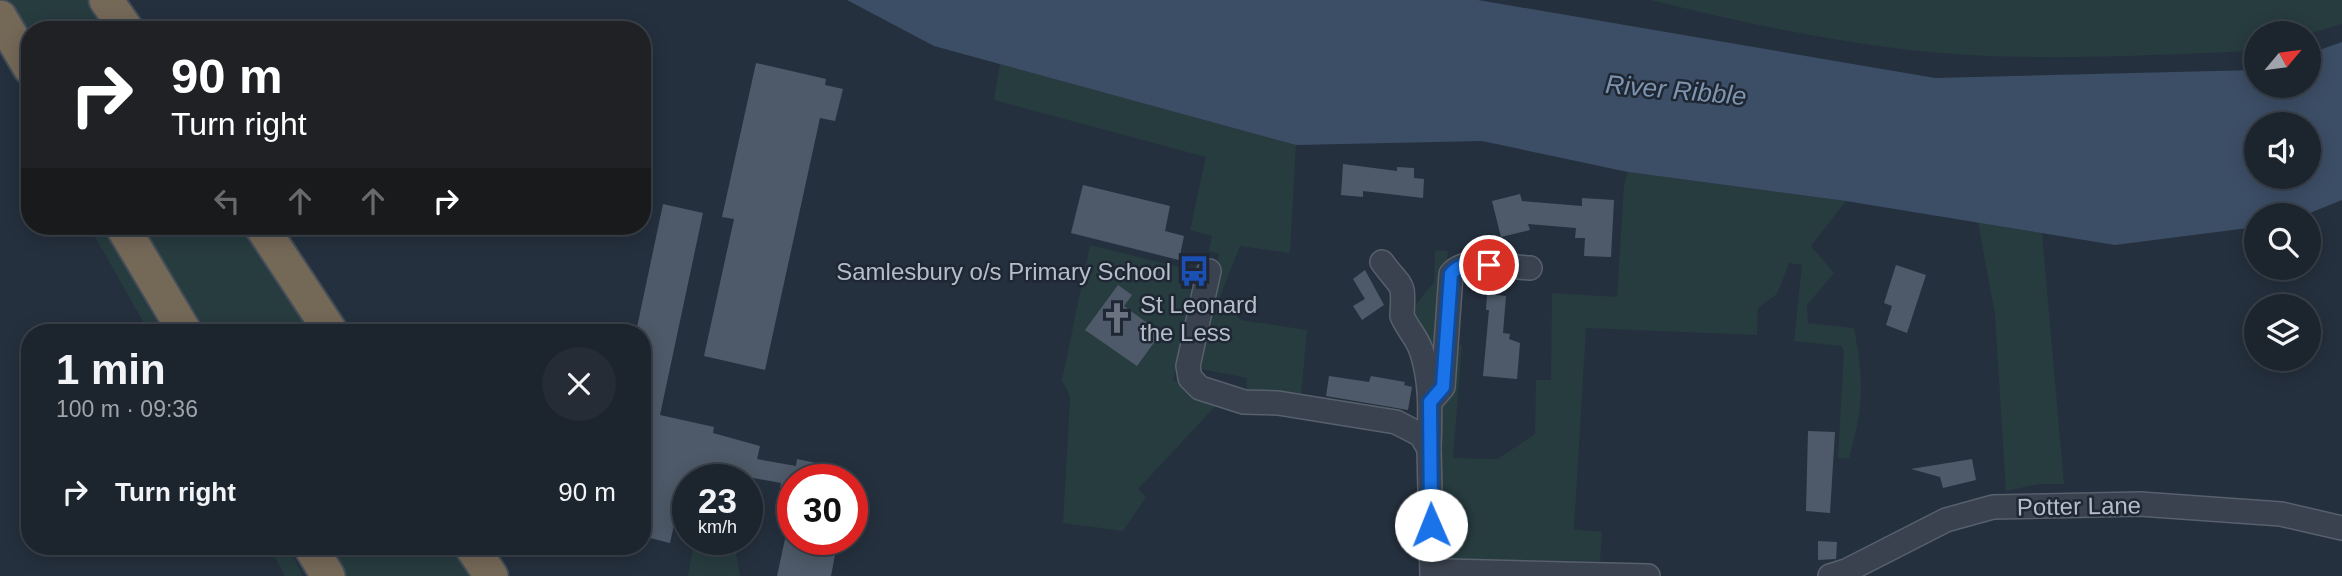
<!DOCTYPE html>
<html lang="en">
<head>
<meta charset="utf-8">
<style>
  :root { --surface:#1c242e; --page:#252c36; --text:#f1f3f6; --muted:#a0a4aa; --line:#3a414a }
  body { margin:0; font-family:Arial,sans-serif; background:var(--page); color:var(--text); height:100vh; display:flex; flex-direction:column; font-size:26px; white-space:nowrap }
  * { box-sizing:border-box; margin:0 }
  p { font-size:23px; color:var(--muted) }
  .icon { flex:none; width:38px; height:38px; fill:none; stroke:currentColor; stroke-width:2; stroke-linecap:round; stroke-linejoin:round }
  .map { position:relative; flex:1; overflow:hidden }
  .details { position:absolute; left:21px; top:324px; width:630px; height:231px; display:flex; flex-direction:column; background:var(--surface); border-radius:28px; box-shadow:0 4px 18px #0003,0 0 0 2px var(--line) }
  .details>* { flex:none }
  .top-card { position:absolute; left:21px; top:21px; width:630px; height:214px; border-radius:28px; box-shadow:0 4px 18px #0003,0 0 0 2px var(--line); background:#202124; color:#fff; overflow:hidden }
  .needle { width:46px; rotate:61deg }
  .tools { position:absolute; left:2244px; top:21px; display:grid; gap:14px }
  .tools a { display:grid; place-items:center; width:77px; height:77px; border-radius:50%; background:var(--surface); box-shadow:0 4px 18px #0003,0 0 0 2px var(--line); font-size:35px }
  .speed { position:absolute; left:672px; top:464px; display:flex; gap:14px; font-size:35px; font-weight:700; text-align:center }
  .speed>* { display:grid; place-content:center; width:91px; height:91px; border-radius:50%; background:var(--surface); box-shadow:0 4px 18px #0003,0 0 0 2px var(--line); line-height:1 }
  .speed small { font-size:18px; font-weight:400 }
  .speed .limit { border:10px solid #d22; background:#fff; color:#111 }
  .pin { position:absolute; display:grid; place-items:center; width:60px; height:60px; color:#fff; margin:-30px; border:4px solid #fff; border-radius:50%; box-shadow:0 2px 7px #0007 }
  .me { position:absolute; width:77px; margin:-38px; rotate:359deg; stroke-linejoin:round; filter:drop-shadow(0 0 5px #0008) }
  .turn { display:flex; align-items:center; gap:24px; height:147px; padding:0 35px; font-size:32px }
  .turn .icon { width:91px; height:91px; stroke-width:2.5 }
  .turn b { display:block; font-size:49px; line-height:60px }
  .lanes { display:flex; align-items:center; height:66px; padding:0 35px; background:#0003; justify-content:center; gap:35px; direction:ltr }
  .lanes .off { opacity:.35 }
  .round { display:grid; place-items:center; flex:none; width:74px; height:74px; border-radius:37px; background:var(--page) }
  .overview { display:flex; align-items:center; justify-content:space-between; height:119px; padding:0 35px }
  h1 { font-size:42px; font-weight:600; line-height:52px }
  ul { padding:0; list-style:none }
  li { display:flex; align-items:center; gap:21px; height:98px; padding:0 35px }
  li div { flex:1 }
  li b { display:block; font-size:26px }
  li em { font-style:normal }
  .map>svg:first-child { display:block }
  .green { fill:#273c3f }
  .water { fill:#3c4e66; fill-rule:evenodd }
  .building { fill:#4e5a69 }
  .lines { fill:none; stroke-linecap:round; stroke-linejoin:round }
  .minor-casing { stroke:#57606c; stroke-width:26 }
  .highway-casing { stroke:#444d59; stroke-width:37 }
  .minor { stroke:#39424e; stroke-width:23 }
  .highway { stroke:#746857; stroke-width:33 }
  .route-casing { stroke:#114b97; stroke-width:18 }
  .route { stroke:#1a73e8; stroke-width:12 }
  .labels { text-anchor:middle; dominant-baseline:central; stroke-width:5; stroke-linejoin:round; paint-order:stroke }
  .poi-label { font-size:24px; fill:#b5bdc9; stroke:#1e2733; text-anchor:end }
  .street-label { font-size:24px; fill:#b5bdc9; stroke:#1e2733 }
  .water-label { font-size:26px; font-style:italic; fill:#7e94af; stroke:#1e2733 }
</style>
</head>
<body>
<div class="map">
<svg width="2342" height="576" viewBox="0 0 2342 576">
  <rect width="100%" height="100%" fill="#25303e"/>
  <g class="green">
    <path d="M 8,0 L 87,0 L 107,30 L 30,30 L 30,38 Z"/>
    <path d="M 1650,0 L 2342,0 L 2342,24 L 2308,34 L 2256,33 L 2256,50 L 2253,51 C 2154,55 2053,61 1954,54 C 1852,47 1750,24 1650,0 Z"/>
    <path d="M 1000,64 L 1296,145 L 1290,253 L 1240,246 L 1220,297 L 1241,320 L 1307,330 L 1301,396 L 1246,395 L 1247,378 L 1196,368 L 1219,254 L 1209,251 L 1212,236 L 1190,230 L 1206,157 L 994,100 Z"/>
    <path d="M 1628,172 L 1846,201 L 1811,246 L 1834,273 L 1807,305 L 1808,323 L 1854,328 C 1864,383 1864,404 1849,458 L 1838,458 L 1844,351 L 1841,346 L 1794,341 L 1802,265 L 1789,263 L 1777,294 L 1758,308 L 1757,335 L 1586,328 L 1574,529 L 1602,532 L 1600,561 L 1440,560 L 1439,405 L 1454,345 L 1462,345 L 1453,458 L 1498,459 L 1535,434 L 1536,380 L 1551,380 L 1552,293 L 1617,297 L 1624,185 Z"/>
    <path d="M 1978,222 L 2042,233 L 2064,484 L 2039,484 L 2006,491 L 1995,315 Z"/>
    <path d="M 89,226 L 101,226 L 163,332 L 149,332 Z"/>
    <path d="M 140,226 L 239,226 L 310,332 L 202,332 Z"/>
    <path d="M 1090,245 L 1203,273 L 1173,380 L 1221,400 L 1138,489 L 1146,497 L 1123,531 L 1063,523 L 1070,397 L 1062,380 Z"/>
    <path d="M 1435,250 L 1448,251 L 1437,349 L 1429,349 L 1409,313 L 1434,282 Z"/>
    <path d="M 704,539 L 729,539 L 734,542 L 740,576 L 688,576 L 693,548 Z"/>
    <path d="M 269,546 L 288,546 L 303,576 L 285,576 Z"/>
    <path d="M 327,546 L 458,546 L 478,576 L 345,576 Z"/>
  </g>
  <path class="water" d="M 847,0 L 1478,0 L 1935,78 L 2256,70 L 2256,86 L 2308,86 L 2308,54 L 2342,42 L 2342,200 L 2305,215 L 2256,215 L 2256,227 L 2115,245 L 1846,201 L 1628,172 L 1482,141 L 1296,145 L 934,46 ZM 2256,124 L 2308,124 L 2308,177 L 2256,177 Z"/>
  <g class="building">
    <path d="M 756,63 L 826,79 L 825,85 L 843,89 L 835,121 L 820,118 L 765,370 L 704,356 L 734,219 L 722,217 Z"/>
    <path d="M 1343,164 L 1397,171 L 1397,167 L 1414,168 L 1414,178 L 1424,179 L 1423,198 L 1363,191 L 1363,197 L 1341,195 Z"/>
    <path d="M 1083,185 L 1170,206 L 1165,231 L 1184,236 L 1179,260 L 1071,233 Z"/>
    <path d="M 1520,194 L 1522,201 L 1582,206 L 1582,198 L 1614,200 L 1611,257 L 1584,256 L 1585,238 L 1575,238 L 1576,228 L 1528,224 L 1530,230 L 1501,237 L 1492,201 Z"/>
    <path d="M 663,204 L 703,213 L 660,415 L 714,427 L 713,433 L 760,446 L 757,459 L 796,466 L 797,459 L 816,463 L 814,470 L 825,472 L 824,480 L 793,480 L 793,510 L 777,507 L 781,483 L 753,478 L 688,480 L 688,492 L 682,490 L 670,543 L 642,536 L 642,332 L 636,332 Z"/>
    <path d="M 1896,265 L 1926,275 L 1907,333 L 1886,325 L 1892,306 L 1884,303 Z"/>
    <path d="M 1365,270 L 1384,305 L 1362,320 L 1353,306 L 1365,299 L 1353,279 Z"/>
    <path d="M 1118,285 L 1132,295 L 1124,306 L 1161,333 L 1137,366 L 1085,330 Z"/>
    <path d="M 1487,294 L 1506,296 L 1503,333 L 1510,334 L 1509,339 L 1520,343 L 1517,379 L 1483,376 L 1489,310 L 1486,310 Z"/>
    <path d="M 1329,376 L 1369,382 L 1371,376 L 1405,382 L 1404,385 L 1412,387 L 1408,410 L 1326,396 Z"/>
    <path d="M 1808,431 L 1835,432 L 1830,513 L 1806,511 Z"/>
    <path d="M 1972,459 L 1976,480 L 1943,488 L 1940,477 L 1911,469 Z"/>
    <path d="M 838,539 L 831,576 L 777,576 L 785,539 Z"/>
    <path d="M 1818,541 L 1837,542 L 1836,559 L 1818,560 Z"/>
  </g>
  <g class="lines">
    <defs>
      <g id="minor">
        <path d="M 1382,262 C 1403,291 1404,279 1402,316 C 1407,328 1417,338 1421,350 C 1432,382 1430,415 1429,449"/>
        <path d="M 1209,271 L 1188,366 L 1190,378 L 1200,388 L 1244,402 L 1278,403 L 1396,422 L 1421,435 L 1429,449 L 1432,576"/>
        <path d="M 1430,402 L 1443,387 L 1451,274 C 1466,255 1508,267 1530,268"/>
        <path d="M 1436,576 L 1448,571 L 1648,576"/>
        <path d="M 1830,576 L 1846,571 L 1946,520 L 1993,507 L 2140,504 L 2281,514 L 2342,528"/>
      </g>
      <g id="highway">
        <path d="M 106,0 L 127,30"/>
        <path d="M 0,17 L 30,68"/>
        <path d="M 122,226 L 185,332"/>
        <path d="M 261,226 L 331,332"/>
        <path d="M 310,546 L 328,576"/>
        <path d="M 471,546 L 491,576"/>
      </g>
    </defs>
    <use href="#minor" class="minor-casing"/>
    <use href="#highway" class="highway-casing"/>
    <use href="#minor" class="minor"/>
    <use href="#highway" class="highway"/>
  </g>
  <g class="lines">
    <defs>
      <path id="route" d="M 1431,525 L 1430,402 L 1443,387 L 1451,274 C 1461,262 1474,264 1489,265"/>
    </defs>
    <use href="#route" class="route-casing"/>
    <use href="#route" class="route"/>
  </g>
  <defs>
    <symbol id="bus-bare" viewBox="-9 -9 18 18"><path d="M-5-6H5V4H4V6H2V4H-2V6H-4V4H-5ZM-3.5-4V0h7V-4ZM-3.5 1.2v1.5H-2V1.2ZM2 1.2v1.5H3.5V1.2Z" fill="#1a4fb4" stroke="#1e2733" stroke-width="2.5" paint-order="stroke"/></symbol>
    <symbol id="church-bare" viewBox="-9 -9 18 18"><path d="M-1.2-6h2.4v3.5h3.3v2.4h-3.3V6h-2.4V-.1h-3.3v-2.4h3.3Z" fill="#6b7280" stroke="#1e2733" stroke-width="2.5" paint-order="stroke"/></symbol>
  </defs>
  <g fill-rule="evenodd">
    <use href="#bus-bare" x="1172" y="249" width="44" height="44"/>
    <use href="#church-bare" x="1095" y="296" width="44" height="44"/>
  </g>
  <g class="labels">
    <g class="poi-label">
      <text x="1171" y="271">Samlesbury o/s Primary School</text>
      <text x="1140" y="304" text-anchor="start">St Leonard<tspan x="1140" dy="28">the Less</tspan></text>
    </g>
    <g class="street-label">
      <text transform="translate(2079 506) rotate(-1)">Potter Lane</text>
    </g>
    <g class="water-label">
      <text transform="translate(1676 90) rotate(5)">River Ribble</text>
    </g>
  </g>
</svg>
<div class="tools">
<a><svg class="needle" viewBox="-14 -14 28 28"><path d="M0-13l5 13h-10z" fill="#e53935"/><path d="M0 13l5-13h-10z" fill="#a0a4aa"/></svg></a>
<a><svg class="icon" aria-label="sound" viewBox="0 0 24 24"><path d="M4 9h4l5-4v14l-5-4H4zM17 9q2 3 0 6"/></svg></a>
<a><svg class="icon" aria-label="search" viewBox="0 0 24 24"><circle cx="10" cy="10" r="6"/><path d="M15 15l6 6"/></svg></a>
<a><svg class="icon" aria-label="layers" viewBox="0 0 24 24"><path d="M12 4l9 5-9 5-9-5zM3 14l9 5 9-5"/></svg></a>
</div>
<div class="speed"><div>23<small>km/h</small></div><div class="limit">30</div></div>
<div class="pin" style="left:1489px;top:265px;background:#d93025"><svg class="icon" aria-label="arrive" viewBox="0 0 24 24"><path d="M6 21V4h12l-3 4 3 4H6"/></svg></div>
<svg class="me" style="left:1431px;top:525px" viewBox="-20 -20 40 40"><circle r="19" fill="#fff"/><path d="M0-13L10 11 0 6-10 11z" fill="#1a73e8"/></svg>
<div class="top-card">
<div class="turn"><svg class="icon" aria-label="right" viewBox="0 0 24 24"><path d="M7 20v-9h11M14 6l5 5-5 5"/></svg><div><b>90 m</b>Turn right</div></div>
<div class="lanes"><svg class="icon off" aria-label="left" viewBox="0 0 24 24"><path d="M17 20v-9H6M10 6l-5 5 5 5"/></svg><svg class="icon off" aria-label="ahead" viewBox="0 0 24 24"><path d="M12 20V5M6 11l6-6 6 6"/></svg><svg class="icon off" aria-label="ahead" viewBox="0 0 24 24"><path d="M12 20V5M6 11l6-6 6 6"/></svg><svg class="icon" aria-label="right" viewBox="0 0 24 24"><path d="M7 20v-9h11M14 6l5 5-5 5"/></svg></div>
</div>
<section class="details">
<div class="overview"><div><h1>1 min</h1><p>100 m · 09:36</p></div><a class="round"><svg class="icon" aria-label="close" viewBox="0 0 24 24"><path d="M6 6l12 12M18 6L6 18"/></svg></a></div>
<ul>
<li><svg class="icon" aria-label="right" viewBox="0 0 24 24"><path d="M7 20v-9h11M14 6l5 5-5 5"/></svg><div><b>Turn right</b></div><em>90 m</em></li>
</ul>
</section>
</div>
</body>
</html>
